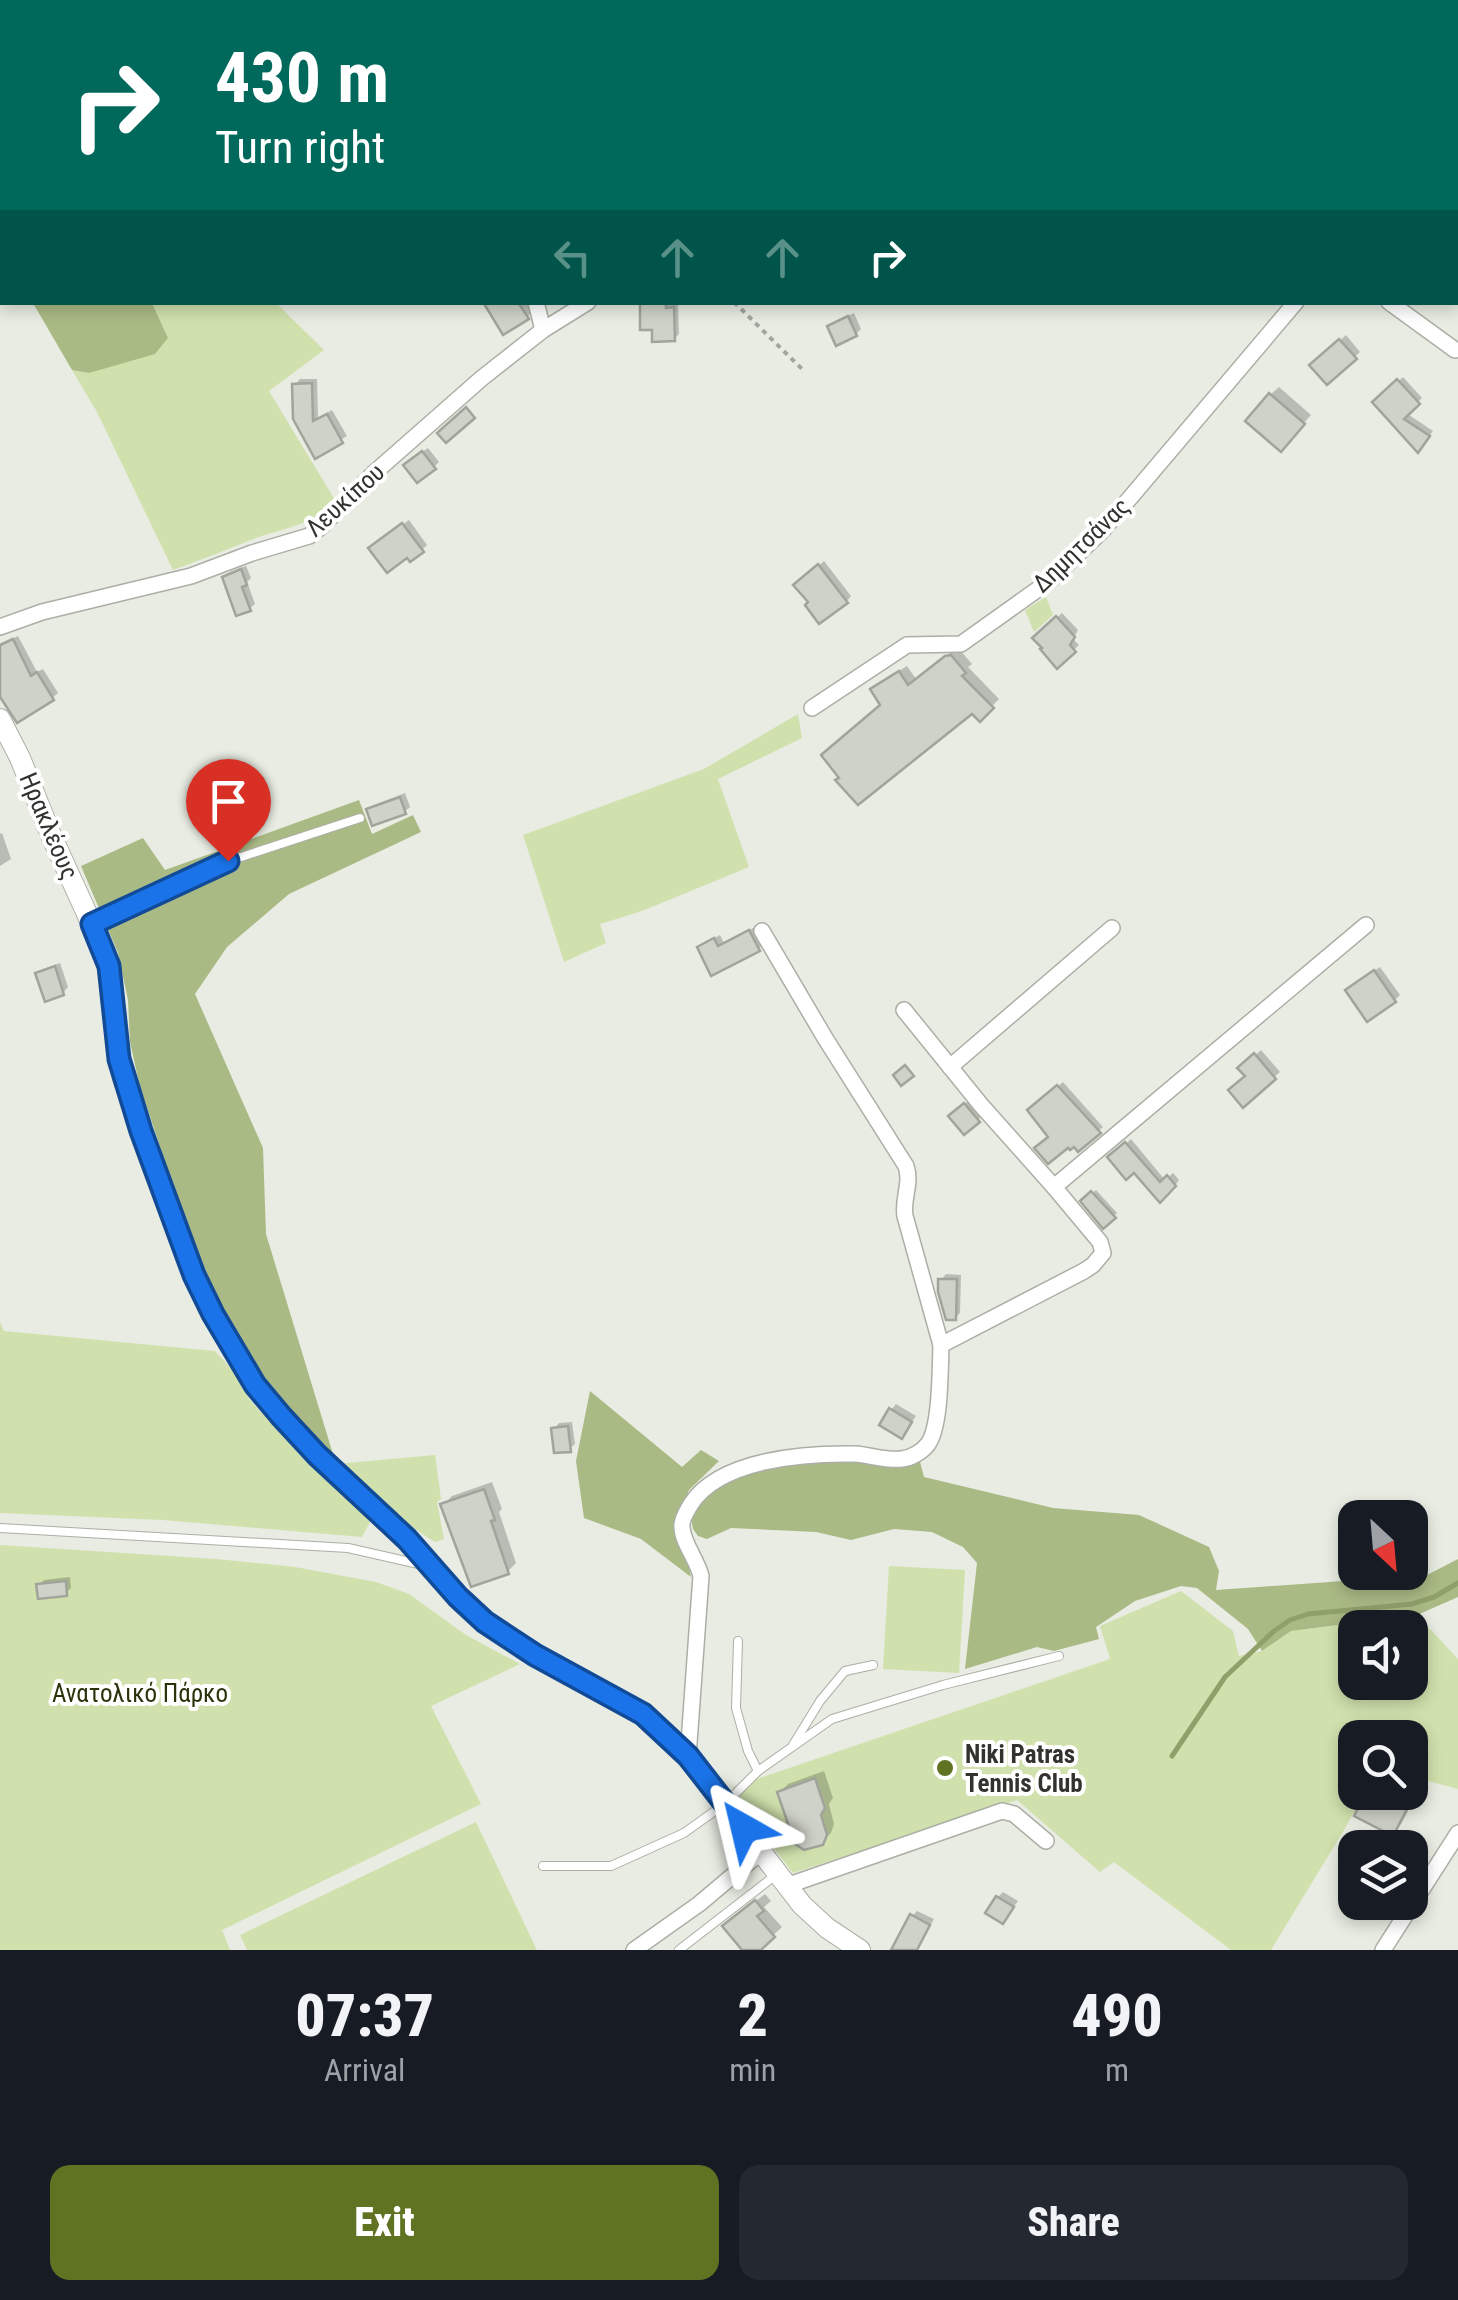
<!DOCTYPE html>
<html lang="en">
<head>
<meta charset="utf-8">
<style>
  :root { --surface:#171b24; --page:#242831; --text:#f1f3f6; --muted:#9ea1a6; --accent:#5f7322 }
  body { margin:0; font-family:"Roboto Condensed",sans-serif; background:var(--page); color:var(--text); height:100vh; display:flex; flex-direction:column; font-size:38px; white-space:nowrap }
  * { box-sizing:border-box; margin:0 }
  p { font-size:32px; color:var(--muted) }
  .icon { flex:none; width:55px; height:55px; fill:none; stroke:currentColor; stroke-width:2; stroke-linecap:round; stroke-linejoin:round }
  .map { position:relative; height:1950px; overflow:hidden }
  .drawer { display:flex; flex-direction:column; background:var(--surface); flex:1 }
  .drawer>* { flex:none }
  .top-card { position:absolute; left:0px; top:0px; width:1460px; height:305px; box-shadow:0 5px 15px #0003; background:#00695c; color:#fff; overflow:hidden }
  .needle { width:65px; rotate:154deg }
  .buttons { position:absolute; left:1338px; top:1500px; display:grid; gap:20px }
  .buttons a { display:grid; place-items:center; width:90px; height:90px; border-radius:20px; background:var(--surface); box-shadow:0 5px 15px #0003; font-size:50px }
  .pin { position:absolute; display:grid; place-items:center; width:85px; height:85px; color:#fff; margin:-102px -42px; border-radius:50% 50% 50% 0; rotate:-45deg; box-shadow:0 0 10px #0007 }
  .pin .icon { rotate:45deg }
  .me { position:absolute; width:110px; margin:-55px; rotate:323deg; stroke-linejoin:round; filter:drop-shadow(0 0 8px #0008) }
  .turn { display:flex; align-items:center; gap:35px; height:210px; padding:0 50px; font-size:45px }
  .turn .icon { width:130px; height:130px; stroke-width:2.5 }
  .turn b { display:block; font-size:70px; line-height:85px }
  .lanes { display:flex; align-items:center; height:95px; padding:0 50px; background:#0003; justify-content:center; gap:50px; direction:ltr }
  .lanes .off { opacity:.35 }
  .eta { display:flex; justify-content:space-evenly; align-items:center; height:170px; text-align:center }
  .eta b { font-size:60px; font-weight:800; line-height:70px }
  .cta { display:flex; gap:20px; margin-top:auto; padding:20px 50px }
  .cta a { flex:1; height:115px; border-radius:20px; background:var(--accent); color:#fff; font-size:40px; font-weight:800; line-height:115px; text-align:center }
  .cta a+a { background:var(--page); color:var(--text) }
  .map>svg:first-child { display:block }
  .green { fill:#d0e1ad; fill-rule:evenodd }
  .forest { fill:#aaba85 }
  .shadow { fill:#0003 }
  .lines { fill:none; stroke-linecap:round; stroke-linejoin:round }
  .stream { stroke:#90a06b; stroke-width:5 }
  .building { fill:#cfd2c8; stroke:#a1a49a; stroke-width:2.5 }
  .lane-casing { stroke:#abafa5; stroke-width:10 }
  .street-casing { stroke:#abafa5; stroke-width:18 }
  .secondary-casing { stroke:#abafa5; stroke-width:22 }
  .path { stroke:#a3a69e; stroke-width:4; stroke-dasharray:5 5; stroke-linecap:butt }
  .lane { stroke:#fff; stroke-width:8 }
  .street { stroke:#fff; stroke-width:15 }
  .secondary { stroke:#fff; stroke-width:20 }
  .route-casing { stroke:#114b97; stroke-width:25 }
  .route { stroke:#1a73e8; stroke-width:18 }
  .poi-dot { fill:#5f7322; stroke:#fff; stroke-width:4 }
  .labels { text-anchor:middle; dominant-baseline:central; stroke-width:8; stroke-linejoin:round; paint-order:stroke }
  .street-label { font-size:25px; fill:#32332f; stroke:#fff }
  .park-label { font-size:25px; fill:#29330a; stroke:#fff }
  .poi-label { font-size:25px; font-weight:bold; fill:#32332f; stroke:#fff; text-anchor:start }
</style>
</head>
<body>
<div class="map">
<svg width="1458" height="1950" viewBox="0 0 1458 1950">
  <rect width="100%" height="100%" fill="#e8ece2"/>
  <g class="green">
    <path d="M 152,303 L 276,303 L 324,350 L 269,391 L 335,500 C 309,527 290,526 256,538 C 228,549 201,560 173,570 L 97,412 L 72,370 L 89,373 L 168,338 Z"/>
    <path d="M 1046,597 L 1053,615 L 1034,632 L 1025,610 Z"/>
    <path d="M 798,714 L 802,738 L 718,779 L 749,867 L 642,911 L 600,924 L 606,943 L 564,962 L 523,835 L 704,769 Z"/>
    <path d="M 0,1322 L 4,1331 L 215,1351 L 239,1377 L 249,1399 L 304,1459 L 371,1520 L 362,1537 L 163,1520 L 0,1513 Z"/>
    <path d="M 435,1455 L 441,1499 L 437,1502 L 444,1539 L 435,1542 L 387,1511 L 336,1464 Z"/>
    <path d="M 0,1545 L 216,1559 L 295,1567 L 376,1582 L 409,1594 L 466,1635 L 520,1664 L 431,1706 L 481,1804 L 222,1930 L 230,1950 L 0,1950 Z"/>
    <path d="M 889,1566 L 965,1570 L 959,1673 L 883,1669 Z"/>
    <path d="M 1181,1591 L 1233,1631 L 1239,1656 L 1262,1651 L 1291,1631 L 1417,1615 L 1458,1659 L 1458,1789 L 1410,1776 L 1410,1738 L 1355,1738 L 1355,1792 L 1364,1793 L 1347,1825 L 1271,1950 L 1231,1950 L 1114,1862 L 1100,1872 L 1017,1800 L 793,1873 L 765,1837 L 733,1787 L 1110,1659 L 1100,1626 ZM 1355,1628 L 1410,1628 L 1410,1682 L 1355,1682 Z"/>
    <path d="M 476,1822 L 537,1950 L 247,1950 L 240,1935 Z"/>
  </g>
  <g class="forest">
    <path d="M 33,303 L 152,303 L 168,338 L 155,354 L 89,373 L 72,370 Z"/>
    <path d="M 359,800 L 372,834 L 413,815 L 421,832 L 289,894 L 227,947 L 195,994 L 263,1148 L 266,1234 L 336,1464 L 293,1418 L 228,1325 L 208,1289 L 140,1087 L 130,1042 L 128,1000 L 118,953 L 81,866 L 143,838 L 165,870 Z"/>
    <path d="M 590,1391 L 682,1467 L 701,1450 L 719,1461 L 689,1490 L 678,1518 L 691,1577 L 641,1539 L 584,1518 L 576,1461 Z"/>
    <path d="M 827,1458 L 914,1460 L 920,1462 L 924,1477 L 1053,1508 L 1139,1515 L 1209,1547 L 1219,1571 L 1216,1590 L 1427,1575 L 1458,1559 L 1458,1597 L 1417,1615 L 1291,1631 L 1262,1651 L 1248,1629 L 1197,1588 L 1181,1586 L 1135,1601 L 1096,1627 L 1099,1639 L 1054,1651 L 1037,1647 L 965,1669 L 977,1563 L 963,1547 L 932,1532 L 894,1529 L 851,1540 L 816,1532 L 731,1528 L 707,1539 L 698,1536 L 693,1529 L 691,1518 L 697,1505 L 733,1475 Z"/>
  </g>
  <g class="shadow">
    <path d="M 938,0 L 967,0 L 968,2 L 936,2 Z"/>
    <path d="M 486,302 L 532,302 L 536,309 L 527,317 Z"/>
    <path d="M 642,302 L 678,303 L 679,334 L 674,339 L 654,327 Z"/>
    <path d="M 854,313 L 861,329 L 856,334 L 837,343 L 830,327 L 835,322 Z"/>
    <path d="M 1346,335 L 1360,352 L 1328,382 L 1313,365 Z"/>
    <path d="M 1403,377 L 1422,398 L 1406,413 L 1433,431 L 1422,446 L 1376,402 Z"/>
    <path d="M 300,379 L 317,379 L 318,418 L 332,410 L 347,436 L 316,455 L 295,385 Z"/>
    <path d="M 1279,387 L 1311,415 L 1289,440 L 1270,395 Z"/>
    <path d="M 428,448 L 439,462 L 434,467 L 411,460 Z"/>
    <path d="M 409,520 L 427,545 L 422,550 L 408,555 L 377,543 Z"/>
    <path d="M 824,561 L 851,596 L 846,602 L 811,602 L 797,585 Z"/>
    <path d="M 246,566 L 251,578 L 247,582 L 255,604 L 249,609 L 224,577 L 230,572 Z"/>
    <path d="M 1062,613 L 1078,630 L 1073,639 L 1079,645 L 1058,665 L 1036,638 Z"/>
    <path d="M 18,636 L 37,672 L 43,669 L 58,693 L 52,698 L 0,682 L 0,645 Z"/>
    <path d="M 955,649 L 959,649 L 972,664 L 968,667 L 999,699 L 980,718 L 972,711 L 883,704 L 881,682 L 907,666 L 916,679 Z"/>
    <path d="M 405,793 L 410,807 L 404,812 L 368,810 L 374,805 Z"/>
    <path d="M 2,833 L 11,859 L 0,866 L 0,834 Z"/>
    <path d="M 755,927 L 764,944 L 758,949 L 713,972 L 705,943 L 720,935 L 724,943 Z"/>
    <path d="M 60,963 L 68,987 L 63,993 L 38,974 L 43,969 Z"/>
    <path d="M 1380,967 L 1400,995 L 1395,1000 L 1353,985 Z"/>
    <path d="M 1261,1050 L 1280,1072 L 1244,1104 L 1248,1076 L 1241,1068 Z"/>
    <path d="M 1063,1082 L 1103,1127 L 1079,1148 L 1030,1111 Z"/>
    <path d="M 970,1100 L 983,1115 L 964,1132 L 956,1111 Z"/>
    <path d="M 1131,1139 L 1165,1180 L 1173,1173 L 1179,1180 L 1173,1188 L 1110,1158 Z"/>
    <path d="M 1096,1190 L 1117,1213 L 1104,1225 L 1084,1201 Z"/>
    <path d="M 946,1274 L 961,1275 L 960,1313 L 955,1318 L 941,1280 Z"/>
    <path d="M 896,1404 L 916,1416 L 902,1436 L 891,1410 Z"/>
    <path d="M 572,1422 L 575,1444 L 569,1449 L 554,1429 L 559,1423 Z"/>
    <path d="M 492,1482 L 502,1509 L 499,1512 L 516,1563 L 508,1571 L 443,1505 L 452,1496 Z"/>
    <path d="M 70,1577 L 71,1588 L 66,1593 L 39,1585 L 44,1580 Z"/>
    <path d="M 824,1771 L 833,1798 L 829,1804 L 834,1824 L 831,1833 L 821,1842 L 780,1792 L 788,1784 Z"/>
    <path d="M 1410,1778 L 1422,1784 L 1401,1824 L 1392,1833 L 1358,1815 L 1369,1792 L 1410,1792 Z"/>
    <path d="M 1003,1892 L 1018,1901 L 1003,1921 L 998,1897 Z"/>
    <path d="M 765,1894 L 771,1901 L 764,1907 L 782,1927 L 757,1950 L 746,1950 L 734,1918 Z"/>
    <path d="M 917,1911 L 934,1919 L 918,1949 L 904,1950 L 912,1916 Z"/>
  </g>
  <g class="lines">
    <path class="stream" d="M 1172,1756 L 1225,1677 L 1274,1631 L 1290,1620 L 1308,1614 L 1412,1604 L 1434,1597 L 1458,1583"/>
  </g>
  <g class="building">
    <path d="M 483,302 L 518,302 L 529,319 L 503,335 Z"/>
    <path d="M 640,302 L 666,302 L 666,308 L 674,307 L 675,341 L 652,342 L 652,330 L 640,330 Z"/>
    <path d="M 848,316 L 857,336 L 836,346 L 827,326 Z"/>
    <path d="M 1339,339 L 1357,359 L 1327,385 L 1309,365 Z"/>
    <path d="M 1397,379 L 1420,404 L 1404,419 L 1430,436 L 1418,453 L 1372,402 Z"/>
    <path d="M 312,383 L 313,421 L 327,414 L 343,443 L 315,459 L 293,419 L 292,384 Z"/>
    <path d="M 1269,393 L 1305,424 L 1281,452 L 1245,421 Z"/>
    <path d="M 466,407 L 475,418 L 446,443 L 437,433 Z"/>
    <path d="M 422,451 L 436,469 L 417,483 L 403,465 Z"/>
    <path d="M 402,523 L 424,552 L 410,562 L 407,558 L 387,573 L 368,548 Z"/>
    <path d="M 818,564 L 848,603 L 819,624 L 805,605 L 808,602 L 793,585 Z"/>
    <path d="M 241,569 L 247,585 L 242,587 L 251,611 L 236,616 L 222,577 Z"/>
    <path d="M 1056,616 L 1075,637 L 1070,645 L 1076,652 L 1057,669 L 1040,649 L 1042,648 L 1032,638 Z"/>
    <path d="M 13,639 L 31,676 L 37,672 L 54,700 L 17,723 L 0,697 L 0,645 Z"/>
    <path d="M 951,655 L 966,673 L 962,676 L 994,708 L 980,722 L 972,714 L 858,805 L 835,780 L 839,778 L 821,755 L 880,705 L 870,689 L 899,671 L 908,685 L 945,656 Z"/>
    <path d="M 400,797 L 406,814 L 372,826 L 366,809 Z"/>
    <path d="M 749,930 L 760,951 L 711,976 L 697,947 L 714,938 L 718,946 Z"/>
    <path d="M 55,966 L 64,995 L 45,1002 L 35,973 Z"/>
    <path d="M 1374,970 L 1396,1002 L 1367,1022 L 1345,990 Z"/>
    <path d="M 1254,1053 L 1276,1079 L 1243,1108 L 1228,1090 L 1245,1076 L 1237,1068 Z"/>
    <path d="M 905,1065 L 914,1076 L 901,1086 L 893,1075 Z"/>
    <path d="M 1057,1085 L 1101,1133 L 1078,1152 L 1074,1147 L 1070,1150 L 1068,1148 L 1048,1164 L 1034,1148 L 1048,1137 L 1027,1110 Z"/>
    <path d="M 964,1103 L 980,1122 L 964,1135 L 948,1116 Z"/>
    <path d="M 1125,1142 L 1160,1182 L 1167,1175 L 1176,1186 L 1160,1203 L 1134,1173 L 1126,1180 L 1107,1157 Z"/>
    <path d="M 1091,1191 L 1116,1218 L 1103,1229 L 1080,1201 Z"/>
    <path d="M 938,1279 L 957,1279 L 956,1320 L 946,1320 L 938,1292 Z"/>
    <path d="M 889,1408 L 912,1422 L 902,1439 L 879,1425 Z"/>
    <path d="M 568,1426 L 571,1452 L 554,1453 L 551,1428 Z"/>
    <path d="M 484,1489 L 495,1520 L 491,1521 L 509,1574 L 471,1587 L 440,1504 Z"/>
    <path d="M 66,1581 L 67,1596 L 38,1599 L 36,1584 Z"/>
    <path d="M 815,1778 L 825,1808 L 821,1815 L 827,1835 L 823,1845 L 804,1850 L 795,1844 L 777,1792 Z"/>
    <path d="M 1366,1792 L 1379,1797 L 1381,1792 L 1416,1792 L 1393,1836 L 1354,1816 Z"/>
    <path d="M 996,1896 L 1014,1907 L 1003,1924 L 985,1913 Z"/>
    <path d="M 755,1900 L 764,1911 L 757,1916 L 775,1937 L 761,1950 L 742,1950 L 722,1926 Z"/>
    <path d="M 910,1914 L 930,1925 L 917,1950 L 891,1950 Z"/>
  </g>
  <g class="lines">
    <defs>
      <g id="lane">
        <path d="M 95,923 L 229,861 L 360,818"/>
        <path d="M 0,1528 L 348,1548 L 423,1565"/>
        <path d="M 738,1641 L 736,1708 L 748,1751 L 758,1771"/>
        <path d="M 793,1745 L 820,1701 L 845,1671 L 873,1665"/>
        <path d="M 543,1866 L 611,1866 L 684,1833 L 726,1803 L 758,1771 L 832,1719 L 943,1685 L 1059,1656"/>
        <path d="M 679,1950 L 777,1874"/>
      </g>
      <g id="street">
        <path d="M 448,2 L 449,0"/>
        <path d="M 1050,2 L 1052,0"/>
        <path d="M 1458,102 L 1458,101"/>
        <path d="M 536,302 L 543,330"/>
        <path d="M 1389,302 L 1455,350"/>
        <path d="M 0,627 L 42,612 L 191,576 L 252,553 L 309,536 L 322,526 L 374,473 L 482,378 L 543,330 L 588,302"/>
        <path d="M 812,708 L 907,645 L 961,644 L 1048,582 L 1102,531 L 1296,302"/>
        <path d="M 762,931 L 825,1038 L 906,1166 C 912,1184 902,1198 905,1216 L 941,1345"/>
        <path d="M 904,1010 L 981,1105 L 1054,1187"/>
        <path d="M 950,1067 L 1112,928"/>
        <path d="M 688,1757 L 701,1576 C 697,1559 681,1541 682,1525 C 682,1518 687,1511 691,1504 C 720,1459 806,1453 855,1454 C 870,1455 887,1461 902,1459 C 911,1458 922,1452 928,1444 C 941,1426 940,1368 941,1345 L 1084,1271 L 1093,1265 L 1103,1253 L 1100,1242 L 1054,1187 L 1366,925"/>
        <path d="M 786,1886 L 1002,1811 L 1014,1814 L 1046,1841"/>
        <path d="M 634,1950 L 699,1904 L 761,1852"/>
        <path d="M 1383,1950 L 1458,1833"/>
      </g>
      <g id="secondary">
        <path d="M 1373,0 L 1375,2"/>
        <path d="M 0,719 L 20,758 L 51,835 L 104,951 L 111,980 L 116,1040 L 123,1078 L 194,1275 L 213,1314 L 255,1385 L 281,1417 L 317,1455 L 407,1539 L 458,1597 L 485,1622 L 535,1655 L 643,1714 L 688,1757 L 802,1905 L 827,1928 L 860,1950"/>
      </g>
    </defs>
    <use href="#lane" class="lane-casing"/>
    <use href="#street" class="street-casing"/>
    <use href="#secondary" class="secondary-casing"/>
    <g class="path">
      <path d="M 0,26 L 2,32"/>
      <path d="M 734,302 L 804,371"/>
    </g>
    <use href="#lane" class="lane"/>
    <use href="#street" class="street"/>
    <use href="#secondary" class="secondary"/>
  </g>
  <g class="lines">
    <defs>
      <path id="route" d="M 228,861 L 92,924 L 109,966 L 119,1059 L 141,1131 L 194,1275 L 213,1314 L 255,1385 L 281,1416 L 317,1455 L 407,1539 L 458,1597 L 485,1622 L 535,1655 L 643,1714 L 688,1756 L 744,1828"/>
    </defs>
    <use href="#route" class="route-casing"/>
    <use href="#route" class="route"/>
  </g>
  <circle class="poi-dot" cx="945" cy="1768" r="10"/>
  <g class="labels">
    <g class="street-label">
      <text transform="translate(345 500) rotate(-42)">Λευκίπου</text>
      <text transform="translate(1081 545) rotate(-44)">Δημητσάνας</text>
      <text transform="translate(49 826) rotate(67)">Ηρακλέους</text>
    </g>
    <g class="park-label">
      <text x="140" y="1693">Ανατολικό Πάρκο</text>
    </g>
    <g class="poi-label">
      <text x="965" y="1754">Niki Patras<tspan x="965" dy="29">Tennis Club</tspan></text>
    </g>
  </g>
</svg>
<div class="buttons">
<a><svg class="needle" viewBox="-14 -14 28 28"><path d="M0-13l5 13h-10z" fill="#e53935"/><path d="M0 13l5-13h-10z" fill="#9ea1a6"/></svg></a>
<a><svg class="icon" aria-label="sound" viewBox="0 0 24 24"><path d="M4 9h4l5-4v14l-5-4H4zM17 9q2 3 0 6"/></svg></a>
<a><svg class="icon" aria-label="search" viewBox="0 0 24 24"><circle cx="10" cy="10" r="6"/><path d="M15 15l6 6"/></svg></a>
<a><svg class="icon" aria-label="layers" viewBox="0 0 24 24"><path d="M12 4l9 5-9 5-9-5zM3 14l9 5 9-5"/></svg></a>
</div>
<div class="pin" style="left:228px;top:861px;background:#d93025"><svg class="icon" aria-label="arrive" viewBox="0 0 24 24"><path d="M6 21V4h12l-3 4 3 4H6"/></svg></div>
<svg class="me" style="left:744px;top:1828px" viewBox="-20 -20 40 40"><path d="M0-17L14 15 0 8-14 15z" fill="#1a73e8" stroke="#fff" stroke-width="4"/></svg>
<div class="top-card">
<div class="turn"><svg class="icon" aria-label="right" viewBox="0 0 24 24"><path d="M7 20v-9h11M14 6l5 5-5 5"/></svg><div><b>430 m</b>Turn right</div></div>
<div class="lanes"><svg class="icon off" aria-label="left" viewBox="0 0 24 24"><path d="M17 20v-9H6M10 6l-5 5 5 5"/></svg><svg class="icon off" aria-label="ahead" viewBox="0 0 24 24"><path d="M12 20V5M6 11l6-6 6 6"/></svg><svg class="icon off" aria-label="ahead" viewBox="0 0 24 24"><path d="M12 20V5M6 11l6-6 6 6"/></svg><svg class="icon" aria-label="right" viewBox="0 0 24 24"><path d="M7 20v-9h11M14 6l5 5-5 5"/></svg></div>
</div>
</div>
<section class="drawer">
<div class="eta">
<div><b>07:37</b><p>Arrival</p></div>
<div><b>2</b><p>min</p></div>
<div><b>490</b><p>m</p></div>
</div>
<div class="cta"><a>Exit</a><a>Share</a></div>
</section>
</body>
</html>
